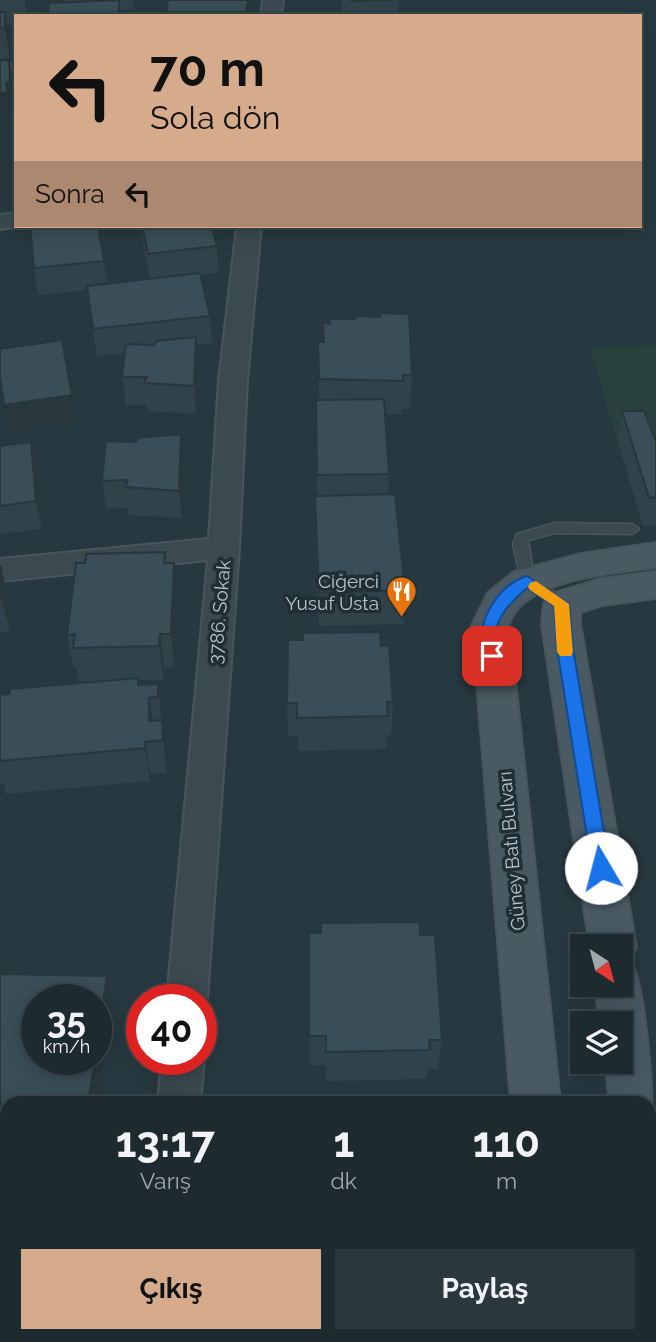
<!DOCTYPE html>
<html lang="tr">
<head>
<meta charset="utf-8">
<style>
  :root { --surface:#1d2b30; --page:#2a373c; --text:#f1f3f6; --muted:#a0a7ab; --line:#3b474c; --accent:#d6ab8b }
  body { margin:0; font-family:Raleway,sans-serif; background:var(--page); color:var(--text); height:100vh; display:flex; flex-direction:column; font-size:26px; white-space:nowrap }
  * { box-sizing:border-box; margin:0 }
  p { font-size:23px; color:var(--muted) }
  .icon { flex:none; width:38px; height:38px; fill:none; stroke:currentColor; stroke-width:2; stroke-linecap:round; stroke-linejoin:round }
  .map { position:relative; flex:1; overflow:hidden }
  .sheet { position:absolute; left:0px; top:1096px; width:656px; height:247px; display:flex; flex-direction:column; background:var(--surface); border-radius:21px 21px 0 0; box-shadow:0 4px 18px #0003,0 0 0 2px var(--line) }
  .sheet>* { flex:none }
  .guide { position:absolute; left:14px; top:14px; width:628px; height:214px; border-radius:0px; box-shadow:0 4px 18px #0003,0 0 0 2px var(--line); background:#d6ab8b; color:#111; overflow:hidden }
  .needle { width:46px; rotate:144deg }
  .tools { position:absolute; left:570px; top:934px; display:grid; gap:14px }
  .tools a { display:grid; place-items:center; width:63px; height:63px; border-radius:0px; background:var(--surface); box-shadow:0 4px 18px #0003,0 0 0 2px var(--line); font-size:35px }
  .speed { position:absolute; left:21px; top:984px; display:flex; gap:14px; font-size:35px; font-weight:700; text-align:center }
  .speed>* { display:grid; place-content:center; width:91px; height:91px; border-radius:50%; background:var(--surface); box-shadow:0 4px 18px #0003,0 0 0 2px var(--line); line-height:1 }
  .speed small { font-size:18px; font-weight:400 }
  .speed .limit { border:10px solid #d22; background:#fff; color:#111 }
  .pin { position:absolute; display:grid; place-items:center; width:60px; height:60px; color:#fff; margin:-30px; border-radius:14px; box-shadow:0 4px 10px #0006 }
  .me { position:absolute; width:77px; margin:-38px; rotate:352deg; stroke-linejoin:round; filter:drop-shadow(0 0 5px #0008) }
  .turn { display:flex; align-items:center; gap:24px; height:147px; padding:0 21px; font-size:32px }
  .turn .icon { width:91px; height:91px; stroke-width:2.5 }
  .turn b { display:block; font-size:49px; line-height:60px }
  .then { display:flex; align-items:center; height:66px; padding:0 21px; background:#0003; gap:14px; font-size:26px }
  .eta { display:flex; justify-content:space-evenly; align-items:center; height:119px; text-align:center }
  .eta b { font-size:42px; font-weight:700; line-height:49px }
  .button { display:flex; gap:14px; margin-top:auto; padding:14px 21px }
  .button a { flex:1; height:80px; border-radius:0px; background:var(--accent); color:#111; font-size:28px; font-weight:700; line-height:80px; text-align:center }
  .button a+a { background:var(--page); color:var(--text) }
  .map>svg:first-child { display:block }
  .green { fill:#29413d }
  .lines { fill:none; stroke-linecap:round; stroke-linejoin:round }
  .lane-casing { stroke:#48565c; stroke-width:3 }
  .street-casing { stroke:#48565c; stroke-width:4 }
  .secondary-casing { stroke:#48565c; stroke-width:4 }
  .lane { fill:#3b4a50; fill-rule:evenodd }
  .street { fill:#3b4a50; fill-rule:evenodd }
  .secondary { fill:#495a63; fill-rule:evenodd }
  .wall { fill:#31434a }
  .shaded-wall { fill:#28373c }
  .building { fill:#394e56; stroke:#28373c; stroke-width:2 }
  .route { fill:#1a73e8; stroke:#114b97; stroke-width:2 }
  .slow { fill:#f59e0b }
  .labels { text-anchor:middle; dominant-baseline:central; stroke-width:7; stroke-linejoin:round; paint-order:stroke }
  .poi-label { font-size:19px; fill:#b8c4ca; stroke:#202f36; text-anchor:end }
  .street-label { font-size:19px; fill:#b8c4ca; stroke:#202f36 }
</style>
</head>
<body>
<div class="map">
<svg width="656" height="1342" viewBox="0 0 656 1342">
  <rect width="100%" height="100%" fill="#273940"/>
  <path class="green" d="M 656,345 L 656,475 L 617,439 L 590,348 Z"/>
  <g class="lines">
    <defs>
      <path id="lane" d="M 555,523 L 632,524 L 639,529 L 632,534 L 555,533 L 528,540 L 534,578 L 567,600 L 570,604 L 562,609 L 522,585 L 513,544 L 517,534 Z"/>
      <g id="street">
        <path d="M 263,0 L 283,0 L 281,16 L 261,16 Z"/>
        <path d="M 16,64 L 16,76 L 0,78 L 0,66 Z"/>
        <path d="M 16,213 L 16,226 L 21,226 L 0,229 L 0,215 Z"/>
        <path d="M 237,226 L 261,226 L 247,380 L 239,548 L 207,999 L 201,1012 L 201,999 L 167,999 L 208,560 L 0,581 L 0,559 L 209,539 L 219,380 Z"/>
        <path d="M 201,1053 L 204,1059 L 200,1102 L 158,1102 L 162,1059 L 201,1059 Z"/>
      </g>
      <g id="secondary">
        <path d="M 656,543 L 656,567 C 616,573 511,578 507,633 C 506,647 513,666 515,681 L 560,1102 L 511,1102 L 477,681 L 469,632 L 488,593 L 514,572 L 581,554 Z"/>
        <path d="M 656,572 L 656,598 L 602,605 L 580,612 L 580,624 L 636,947 L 629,961 L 621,964 L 621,947 L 590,947 L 542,624 L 544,604 L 549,595 L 601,579 Z"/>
        <path d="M 621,966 L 634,970 C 644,992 656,1105 649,1120 L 649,1102 L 610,1102 L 605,1062 L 621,1062 L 621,1024 L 600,1024 L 595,985 L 621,985 Z"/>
        <path d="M 649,1172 L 656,1174 L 656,1269 L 649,1266 Z"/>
        <path d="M 7,1208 L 7,1260 L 0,1261 L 0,1209 Z"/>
        <rect x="532" y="1335" width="54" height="7"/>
      </g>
    </defs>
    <use href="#lane" class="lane-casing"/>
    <use href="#street" class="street-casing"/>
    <use href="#secondary" class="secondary-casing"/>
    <use href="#lane" class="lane"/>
    <use href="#street" class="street"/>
    <use href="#secondary" class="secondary"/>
  </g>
  <g class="wall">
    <path d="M 0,0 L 16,0 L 17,2 L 16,0 L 27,0 L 28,16 L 16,16 L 16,25 L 7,25 L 10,42 L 10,58 L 3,59 L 3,60 L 14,85 L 15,107 L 11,109 L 12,118 L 0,119 Z"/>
    <path d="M 64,0 L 133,0 L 134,9 L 120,10 L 121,16 L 64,2 Z"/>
    <path d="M 250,0 L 251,16 L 166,16 L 166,12 Z"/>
    <path d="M 342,0 L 399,0 L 398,16 L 342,16 Z"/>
    <path d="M 140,226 L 211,226 L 217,246 L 218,273 L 200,275 L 210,316 L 212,343 L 196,345 L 198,365 L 196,414 L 147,411 L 146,405 L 126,405 L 122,377 L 125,353 L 97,356 L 87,290 L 38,295 L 34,268 L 104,261 L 107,283 L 150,279 Z"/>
    <path d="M 330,319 L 412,375 L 410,409 L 402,409 L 401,414 L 385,414 L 389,474 L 388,494 L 405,590 L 403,624 L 319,626 L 315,530 L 315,496 L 317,496 L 316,400 L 319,400 L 318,342 L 323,342 L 323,323 L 330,324 Z"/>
    <path d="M 622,411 L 656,441 L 656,525 L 643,526 L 617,439 Z"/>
    <path d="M 31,442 L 37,470 L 42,529 L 0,534 L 0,446 Z"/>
    <path d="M 184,462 L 182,518 L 128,515 L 128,508 L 106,509 L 102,481 Z"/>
    <path d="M 166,563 L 174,563 L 178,596 L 175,667 L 164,668 L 164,680 L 138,680 L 139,685 L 158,684 L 166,753 L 167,773 L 150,774 L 150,781 L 6,794 L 4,784 L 0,784 L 0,695 L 105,681 L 79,682 L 77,668 L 73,668 L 67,635 Z"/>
    <path d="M 0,567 L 9,601 L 10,631 L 0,632 Z"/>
    <path d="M 381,646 L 393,702 L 391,735 L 387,735 L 386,749 L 298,751 L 298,736 L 288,736 L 287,703 Z"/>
    <path d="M 420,935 L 442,1040 L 438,1069 L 428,1069 L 426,1079 L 326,1081 L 326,1065 L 310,1065 L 309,1036 Z"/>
    <path d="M 0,974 L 114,1006 L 7,1102 L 7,1132 L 0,1132 Z"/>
  </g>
  <g class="shaded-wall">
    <path d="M 25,0 L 27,0 L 28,16 L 27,16 Z"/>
    <path d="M 248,0 L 250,0 L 251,16 L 247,16 Z"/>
    <path d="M 5,12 L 10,42 L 10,58 L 5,28 Z"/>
    <path d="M 9,60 L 14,85 L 15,107 L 11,109 L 12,118 L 0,119 L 0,93 L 6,84 Z"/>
    <path d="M 0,126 L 5,154 L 8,196 L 0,196 L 1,199 L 0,196 Z"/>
    <path d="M 196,337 L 198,365 L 196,414 L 194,386 Z"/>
    <path d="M 72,395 L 77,423 L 9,433 L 4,405 Z"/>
    <path d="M 181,434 L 184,462 L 182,518 L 179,491 Z"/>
    <path d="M 31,442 L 37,470 L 42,529 L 36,501 Z"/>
    <path d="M 174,563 L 178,596 L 175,667 L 171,634 Z"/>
    <path d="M 1,567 L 9,601 L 10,631 L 1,598 Z"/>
    <path d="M 160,634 L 164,668 L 164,680 L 159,646 Z"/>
    <path d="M 158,684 L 166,753 L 167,773 L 163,740 Z"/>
    <path d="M 149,698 L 154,731 L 149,721 Z"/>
    <path d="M 145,742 L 150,774 L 150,781 L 145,748 Z"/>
    <path d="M 107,976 L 114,1006 L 100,1102 L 88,1102 L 95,1059 L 96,1059 L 96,1049 Z"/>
  </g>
  <g class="building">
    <path d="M 119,0 L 119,16 L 48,16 L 49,3 Z"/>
    <path d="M 168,0 L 248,0 L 246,12 L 166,12 Z"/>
    <path d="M 351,0 L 394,0 L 351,1 Z"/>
    <path d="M 0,12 L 5,12 L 5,28 L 0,29 Z"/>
    <path d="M 0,60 L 9,60 L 10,81 L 6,84 L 8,92 L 0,93 Z"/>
    <path d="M 0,131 L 2,164 L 0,164 Z"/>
    <path d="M 30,226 L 98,226 L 104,261 L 34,268 Z"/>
    <path d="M 142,226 L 211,226 L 217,246 L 148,254 Z"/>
    <path d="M 200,273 L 210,316 L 93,329 L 87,286 Z"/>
    <path d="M 381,313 L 409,314 L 412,375 L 403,375 L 403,381 L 319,379 L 318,342 L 324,342 L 323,323 L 330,324 L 330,319 L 355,319 L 356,316 L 380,317 Z"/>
    <path d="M 196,337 L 194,386 L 144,383 L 147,377 L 122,377 L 126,344 L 154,345 L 156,341 Z"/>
    <path d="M 62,340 L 72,395 L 4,405 L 0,377 L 0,349 Z"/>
    <path d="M 384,399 L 389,474 L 317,475 L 316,400 Z"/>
    <path d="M 622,411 L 644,411 L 656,441 L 656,497 L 649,498 Z"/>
    <path d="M 181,434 L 179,491 L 125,487 L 128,480 L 102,481 L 106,441 L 136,442 L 138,438 Z"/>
    <path d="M 31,442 L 36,501 L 0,506 L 0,446 Z"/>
    <path d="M 395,494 L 405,590 L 319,593 L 315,496 Z"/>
    <path d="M 165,552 L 164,563 L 174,563 L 171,634 L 160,634 L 159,646 L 73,648 L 75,634 L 67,635 L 76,563 L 85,563 L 86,554 Z"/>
    <rect x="0" y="567" width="1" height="31"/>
    <path d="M 380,632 L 381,646 L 389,645 L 393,702 L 387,702 L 388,716 L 297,718 L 297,703 L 287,703 L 288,640 L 303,640 L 303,633 Z"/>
    <path d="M 138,678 L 138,685 L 158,684 L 158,697 L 149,698 L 149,721 L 162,720 L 163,740 L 145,742 L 145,748 L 0,761 L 0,695 L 9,694 L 10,689 Z"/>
    <path d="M 420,922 L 420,935 L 435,935 L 442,1040 L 429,1040 L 430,1050 L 326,1052 L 326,1036 L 309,1036 L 309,933 L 321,933 L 321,923 Z"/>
    <path d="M 0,974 L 107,976 L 96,1049 L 96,999 L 37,999 L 37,1059 L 95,1059 L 88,1102 L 7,1102 L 7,1104 L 0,1104 Z"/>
  </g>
  <path class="route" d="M 527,576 L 569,604 L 573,648 L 610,868 L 607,874 L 601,876 L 595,874 L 592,868 L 557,648 L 554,606 L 527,588 C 514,600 497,614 496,633 C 495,643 501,651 497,660 L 486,660 C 471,630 495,585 527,576 Z"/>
  <path class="slow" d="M 536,581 L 569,604 L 573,652 L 571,656 L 560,656 L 557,652 L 554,606 L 530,590 L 528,587 L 530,583 Z"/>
  <defs>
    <symbol id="restaurant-pin" viewBox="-11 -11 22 30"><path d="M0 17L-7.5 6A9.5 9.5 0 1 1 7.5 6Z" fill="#e8710a" stroke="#202f36"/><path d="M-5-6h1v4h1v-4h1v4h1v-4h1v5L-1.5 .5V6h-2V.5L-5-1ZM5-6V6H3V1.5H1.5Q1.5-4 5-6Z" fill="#fff"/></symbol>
  </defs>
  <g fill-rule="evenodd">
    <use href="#restaurant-pin" x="384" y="574" width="35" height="47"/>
  </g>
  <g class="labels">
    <g class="poi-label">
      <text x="379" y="581">Ciğerci<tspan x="379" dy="22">Yusuf Usta</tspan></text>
    </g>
    <g class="street-label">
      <text transform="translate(219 612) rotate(-85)">3786. Sokak</text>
      <text transform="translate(511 851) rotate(-95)">Güney Batı Bulvarı</text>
    </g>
  </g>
</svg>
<div class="tools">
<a><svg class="needle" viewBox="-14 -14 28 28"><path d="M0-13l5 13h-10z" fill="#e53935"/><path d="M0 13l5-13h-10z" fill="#a0a7ab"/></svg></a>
<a><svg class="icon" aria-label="layers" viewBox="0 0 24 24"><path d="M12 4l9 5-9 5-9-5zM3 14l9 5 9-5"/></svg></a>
</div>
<div class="speed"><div>35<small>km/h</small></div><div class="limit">40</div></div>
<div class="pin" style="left:492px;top:656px;background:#d93025"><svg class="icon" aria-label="arrive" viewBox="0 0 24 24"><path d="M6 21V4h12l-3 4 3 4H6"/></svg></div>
<svg class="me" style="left:601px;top:868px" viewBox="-20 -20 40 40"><circle r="19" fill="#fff"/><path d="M0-13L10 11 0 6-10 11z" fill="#1a73e8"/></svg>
<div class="guide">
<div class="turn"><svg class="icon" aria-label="left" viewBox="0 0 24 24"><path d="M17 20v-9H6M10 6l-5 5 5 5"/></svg><div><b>70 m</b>Sola dön</div></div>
<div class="then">Sonra<svg class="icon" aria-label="left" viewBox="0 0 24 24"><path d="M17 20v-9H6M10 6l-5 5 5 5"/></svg></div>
</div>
<section class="sheet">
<div class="eta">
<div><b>13:17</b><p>Varış</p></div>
<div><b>1</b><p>dk</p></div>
<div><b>110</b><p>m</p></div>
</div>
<div class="button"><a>Çıkış</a><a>Paylaş</a></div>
</section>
</div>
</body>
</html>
